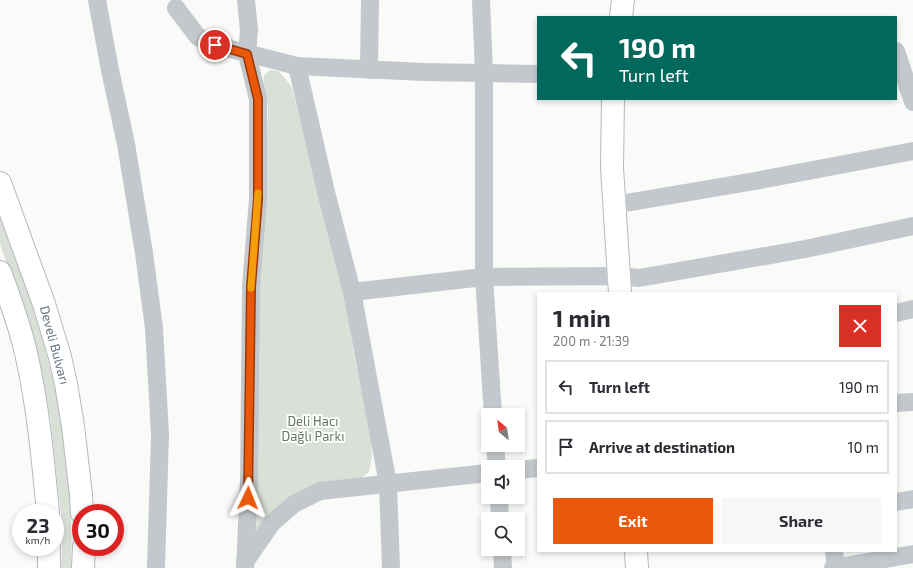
<!DOCTYPE html>
<html lang="en">
<head>
<meta charset="utf-8">
<style>
  :root { --surface:#fff; --page:#f7f7f7; --text:#2b2b33; --muted:#7c7c81; --line:#e1e1e2; --accent:#ea580c }
  body { margin:0; font-family:"Exo 2",sans-serif; background:var(--page); color:var(--text); height:100vh; display:flex; flex-direction:column; font-size:15px; white-space:nowrap }
  * { box-sizing:border-box; margin:0 }
  p { font-size:13px; color:var(--muted) }
  .icon { flex:none; width:22px; height:22px; fill:none; stroke:currentColor; stroke-width:2; stroke-linecap:round; stroke-linejoin:round }
  .map { position:relative; flex:1; overflow:hidden }
  .details { position:absolute; left:537px; top:292px; width:360px; height:260px; display:flex; flex-direction:column; background:var(--surface); border-radius:0px; box-shadow:0 2px 6px #0003 }
  .details>* { flex:none }
  .guide { position:absolute; left:537px; top:16px; width:360px; height:84px; border-radius:0px; box-shadow:0 2px 6px #0003; background:#00695c; color:#fff; overflow:hidden }
  .needle { width:26px; rotate:331deg }
  .tools { position:absolute; left:481px; top:408px; display:grid; gap:8px }
  .tools a { display:grid; place-items:center; width:44px; height:44px; border-radius:0px; background:var(--surface); box-shadow:0 2px 6px #0003; font-size:20px }
  .speed { position:absolute; left:12px; top:504px; display:flex; gap:8px; font-size:20px; font-weight:700; text-align:center }
  .speed>* { display:grid; place-content:center; width:52px; height:52px; border-radius:50%; background:var(--surface); box-shadow:0 2px 6px #0003; line-height:1 }
  .speed small { font-size:10px; font-weight:400 }
  .speed .limit { border:6px solid #d22; background:#fff; color:#111 }
  .pin { position:absolute; display:grid; place-items:center; width:34px; height:34px; color:#fff; margin:-17px; border:2px solid #fff; border-radius:50%; box-shadow:0 1px 4px #0007 }
  .me { position:absolute; width:44px; margin:-22px; rotate:2deg; stroke-linejoin:round; filter:drop-shadow(0 0 3px #0008) }
  .turn { display:flex; align-items:center; gap:14px; height:84px; padding:0 16px; font-size:18px }
  .turn .icon { width:52px; height:52px; stroke-width:2.5 }
  .turn b { display:block; font-size:28px; line-height:34px }
  .round { display:grid; place-items:center; flex:none; width:42px; height:42px; border-radius:0px; background:var(--page) }
  .overview { display:flex; align-items:center; justify-content:space-between; height:68px; padding:0 16px }
  h1 { font-size:24px; font-weight:700; line-height:30px }
  .primary-button { display:flex; gap:8px; margin-top:auto; padding:8px 16px }
  .primary-button a { flex:1; height:46px; border-radius:0px; background:var(--accent); color:#fff; font-size:16px; font-weight:700; line-height:46px; text-align:center }
  .primary-button a+a { background:var(--page); color:var(--text) }
  ul { padding:0; list-style:none }
  li { display:flex; align-items:center; gap:12px; height:54px; margin:0 8px 6px; padding:0 8px; border:2px solid var(--line); border-radius:0px }
  li div { flex:1 }
  li b { display:block; font-size:15px }
  li em { font-style:normal }
  .map>svg:first-child { display:block }
  .green { fill:#dadfd7 }
  .lines { fill:none; stroke-linecap:round; stroke-linejoin:round }
  .secondary-casing { stroke:#b3babf; stroke-width:24 }
  .highway-casing { stroke:#b4b9bd; stroke-width:24 }
  .street { stroke:#c3c8cc; stroke-width:18 }
  .secondary { stroke:#fff; stroke-width:22 }
  .highway { stroke:#fff; stroke-width:22 }
  .route-casing { stroke:#983908; stroke-width:10 }
  .route { stroke:#ea580c; stroke-width:7 }
  .slow { stroke:#f59e0b; stroke-width:7 }
  .labels { text-anchor:middle; dominant-baseline:central; stroke-width:4; stroke-linejoin:round; paint-order:stroke }
  .street-label { font-size:13px; fill:#657683; stroke:#fff }
  .park-label { font-size:13px; fill:#687a64; stroke:#fff }
</style>
</head>
<body>
<div class="map">
<svg width="913" height="568" viewBox="0 0 913 568">
  <rect width="100%" height="100%" fill="#fafaf8"/>
  <g class="green">
    <path d="M 270,70 L 278,71 L 284,77 L 292,88 L 342,278 L 354,355 L 371,436 L 372,457 L 369,472 L 361,478 L 270,515 L 256,530 L 258,466 L 256,347 L 264,212 L 268,108 L 263,87 L 264,75 Z"/>
    <path d="M 0,217 C 14,256 29,294 41,334 C 60,396 69,464 71,529 C 71,542 72,555 71,568 L 61,568 L 62,549 L 61,515 L 50,416 L 35,343 L 0,244 Z"/>
  </g>
  <g class="lines">
    <defs>
      <g id="secondary">
        <path d="M 621,17 L 623,0"/>
        <path d="M 613,99 L 612,168 L 620,293"/>
        <path d="M 636,551 L 637,568"/>
      </g>
      <g id="highway">
        <path d="M 0,183 L 44,304 L 60,357 L 66,384 L 73,426 L 81,495 L 82,513"/>
        <path d="M 0,272 C 10,299 20,326 26,353 C 38,406 43,459 48,513"/>
        <path d="M 49,568 L 49,547"/>
        <path d="M 83,568 L 84,547"/>
      </g>
    </defs>
    <use href="#secondary" class="secondary-casing"/>
    <use href="#highway" class="highway-casing"/>
    <g class="street">
      <path d="M 97,0 L 110,70 L 126,144 L 144,253 L 154,328 L 160,434 L 156,568"/>
      <path d="M 481,0 L 484,73 L 484,277 L 493,415"/>
      <path d="M 176,8 L 198,37 L 215,45 L 297,66 L 424,72 L 538,74"/>
      <path d="M 896,51 L 913,102"/>
      <path d="M 297,66 L 326,192 L 352,292 L 388,484 L 391,568"/>
      <path d="M 369,70 L 370,0"/>
      <path d="M 614,205 L 755,181 L 913,151"/>
      <path d="M 352,292 L 484,277 L 619,276 L 639,278 L 805,249 L 913,226"/>
      <path d="M 896,313 L 913,309"/>
      <path d="M 896,403 L 913,402"/>
      <path d="M 495,445 L 497,467"/>
      <path d="M 518,470 L 538,468"/>
      <path d="M 499,497 L 500,519"/>
      <path d="M 896,502 L 913,499"/>
      <path d="M 502,549 L 503,568"/>
      <path d="M 834,551 L 836,567"/>
      <path d="M 245,562 L 272,523 L 294,504 L 320,491 L 488,473"/>
      <path d="M 245,568 L 249,482 L 251,287 L 258,199 L 258,99 L 247,54 L 249,30 L 246,0"/>
      <path d="M 833,568 L 913,554"/>
    </g>
    <use href="#secondary" class="secondary"/>
    <use href="#highway" class="highway"/>
  </g>
  <g class="lines">
    <defs>
      <path id="route" d="M 215,45 L 247,54 L 258,99 L 258,199 L 251,287 L 248,498"/>
    </defs>
    <use href="#route" class="route-casing"/>
    <use href="#route" class="route"/>
    <path class="slow" d="M 251,288 L 258,193"/>
  </g>
  <g class="labels">
    <g class="street-label">
      <text transform="translate(55 345) rotate(75)">Develi Bulvarı</text>
    </g>
    <g class="park-label">
      <text x="313" y="421">Deli Hacı<tspan x="313" dy="15">Dağlı Parkı</tspan></text>
    </g>
  </g>
</svg>
<div class="tools">
<a><svg class="needle" viewBox="-14 -14 28 28"><path d="M0-13l5 13h-10z" fill="#e53935"/><path d="M0 13l5-13h-10z" fill="#7c7c81"/></svg></a>
<a><svg class="icon" aria-label="sound" viewBox="0 0 24 24"><path d="M4 9h4l5-4v14l-5-4H4zM17 9q2 3 0 6"/></svg></a>
<a><svg class="icon" aria-label="search" viewBox="0 0 24 24"><circle cx="10" cy="10" r="6"/><path d="M15 15l6 6"/></svg></a>
</div>
<div class="speed"><div>23<small>km/h</small></div><div class="limit">30</div></div>
<div class="pin" style="left:215px;top:45px;background:#d93025"><svg class="icon" aria-label="arrive" viewBox="0 0 24 24"><path d="M6 21V4h12l-3 4 3 4H6"/></svg></div>
<svg class="me" style="left:248px;top:498px" viewBox="-20 -20 40 40"><path d="M0-17L14 15 0 8-14 15z" fill="#ea580c" stroke="#fff" stroke-width="4"/></svg>
<div class="guide">
<div class="turn"><svg class="icon" aria-label="left" viewBox="0 0 24 24"><path d="M17 20v-9H6M10 6l-5 5 5 5"/></svg><div><b>190 m</b>Turn left</div></div>
</div>
<section class="details">
<div class="overview"><div><h1>1 min</h1><p>200 m · 21:39</p></div><a class="round" style="background:#d93025;color:#fff"><svg class="icon" aria-label="close" viewBox="0 0 24 24"><path d="M6 6l12 12M18 6L6 18"/></svg></a></div>
<ul>
<li><svg class="icon" aria-label="left" viewBox="0 0 24 24"><path d="M17 20v-9H6M10 6l-5 5 5 5"/></svg><div><b>Turn left</b></div><em>190 m</em></li>
<li><svg class="icon" aria-label="arrive" viewBox="0 0 24 24"><path d="M6 21V4h12l-3 4 3 4H6"/></svg><div><b>Arrive at destination</b></div><em>10 m</em></li>
</ul>
<div class="primary-button"><a>Exit</a><a>Share</a></div>
</section>
</div>
</body>
</html>
